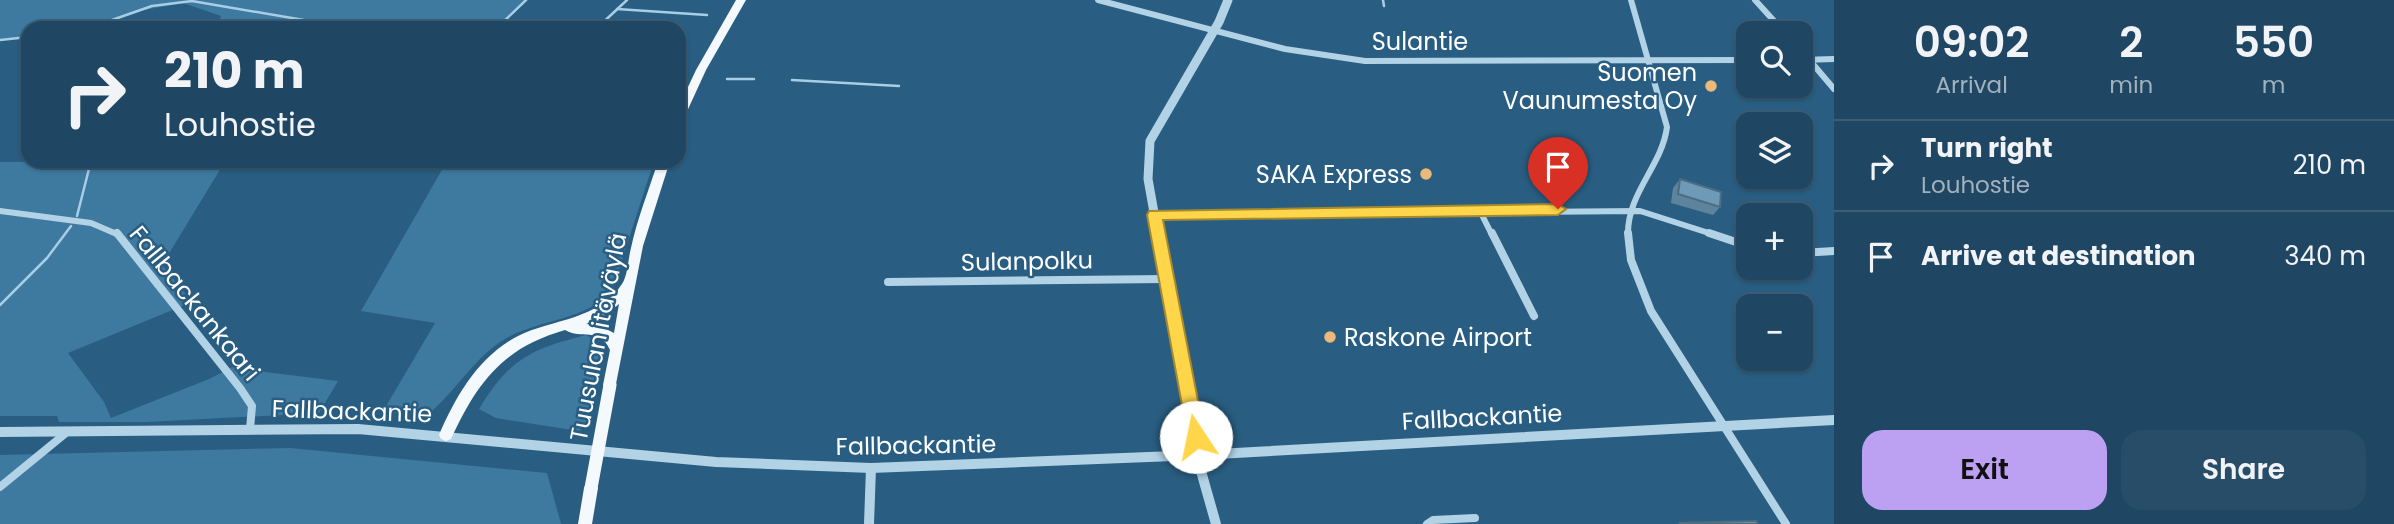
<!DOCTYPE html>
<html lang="en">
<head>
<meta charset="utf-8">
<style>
  :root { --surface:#1f4662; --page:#274d68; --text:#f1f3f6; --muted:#a1b1be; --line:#3c5e77; --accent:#bca0f2 }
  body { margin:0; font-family:Poppins,sans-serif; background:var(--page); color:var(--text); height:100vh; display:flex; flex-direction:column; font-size:26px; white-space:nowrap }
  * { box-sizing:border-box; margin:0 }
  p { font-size:23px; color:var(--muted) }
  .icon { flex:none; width:38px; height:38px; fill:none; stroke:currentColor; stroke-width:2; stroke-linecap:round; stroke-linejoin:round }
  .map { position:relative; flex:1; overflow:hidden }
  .sheet { display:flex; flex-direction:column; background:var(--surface); width:560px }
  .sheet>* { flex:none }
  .hud { position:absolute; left:21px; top:21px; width:665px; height:147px; border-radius:21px; box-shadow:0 2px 5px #0004,0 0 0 2px var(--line); background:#1f4662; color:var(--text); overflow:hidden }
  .controls { position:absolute; left:1736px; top:21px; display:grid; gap:14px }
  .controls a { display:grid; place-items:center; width:77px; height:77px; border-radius:14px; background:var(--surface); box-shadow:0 2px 5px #0004,0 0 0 2px var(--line); font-size:35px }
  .pin { position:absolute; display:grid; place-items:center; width:60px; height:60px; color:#fff; margin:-72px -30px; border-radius:50% 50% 50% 0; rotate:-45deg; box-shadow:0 0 7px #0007 }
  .pin .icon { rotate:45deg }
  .me { position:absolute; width:77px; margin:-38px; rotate:349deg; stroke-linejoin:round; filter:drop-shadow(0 0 5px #0008) }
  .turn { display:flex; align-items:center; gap:24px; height:147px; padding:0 28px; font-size:32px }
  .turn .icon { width:91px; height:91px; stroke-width:2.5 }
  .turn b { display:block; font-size:49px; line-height:60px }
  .eta { display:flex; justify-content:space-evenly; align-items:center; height:119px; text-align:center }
  .eta b { font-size:42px; font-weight:600; line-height:49px }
  .cta { display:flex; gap:14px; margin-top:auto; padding:14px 28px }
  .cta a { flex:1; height:80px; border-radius:21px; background:var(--accent); color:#111; font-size:28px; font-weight:600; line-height:80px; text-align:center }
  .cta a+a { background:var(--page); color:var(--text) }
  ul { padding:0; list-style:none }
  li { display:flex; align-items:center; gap:21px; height:91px; padding:0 28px; border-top:2px solid var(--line) }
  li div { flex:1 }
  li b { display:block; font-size:26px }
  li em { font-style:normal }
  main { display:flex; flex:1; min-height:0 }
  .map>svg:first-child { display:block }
  .green { fill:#3e799f }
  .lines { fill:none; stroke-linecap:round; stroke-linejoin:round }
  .stream { stroke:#a7cee6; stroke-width:2.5 }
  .minor-far1 { stroke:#b2d2e6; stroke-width:6 }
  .minor { stroke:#b2d2e6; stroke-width:8 }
  .tertiary-far1 { stroke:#b2d2e6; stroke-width:9 }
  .tertiary { stroke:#b2d2e6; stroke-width:10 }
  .primary { fill:#f3f9fd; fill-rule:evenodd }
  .primary-bridge { stroke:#f3f9fd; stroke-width:13 }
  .wall { fill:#5e849d }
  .building { fill:#6d9ab7; stroke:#4c6c80; stroke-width:2 }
  .route { fill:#ffd54a; stroke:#a68a30; stroke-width:2 }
  .poi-dot { fill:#ecb97a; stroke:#295e82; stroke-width:2.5 }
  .labels { text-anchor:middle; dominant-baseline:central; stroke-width:5; stroke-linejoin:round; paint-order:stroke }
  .street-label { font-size:24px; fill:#fff; stroke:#295e82 }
  .poi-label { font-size:24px; fill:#fff; stroke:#295e82; text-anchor:end }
</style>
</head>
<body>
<main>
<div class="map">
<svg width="1834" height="524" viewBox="0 0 1834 524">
  <rect width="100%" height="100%" fill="#295e82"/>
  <g class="green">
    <path d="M 0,0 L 528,0 L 498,28 L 217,28 L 221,16 L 183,3 L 138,11 L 79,28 L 28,28 L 28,37 L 0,40 Z"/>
    <path d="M 348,161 L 224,163 L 162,265 L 192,302 L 68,353 L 104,402 L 111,418 L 209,379 L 242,362 L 265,372 L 338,381 L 319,413 L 147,422 L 59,422 L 57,416 L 0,416 L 0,162 Z"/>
    <path d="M 447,161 L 654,161 L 612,291 C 585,321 539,319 505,339 C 475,357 458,388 432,411 L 382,413 L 435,323 L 361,311 Z"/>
    <path d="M 586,335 L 596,341 L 599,359 L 591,423 L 579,431 L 496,418 L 479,409 C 509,359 531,349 586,335 Z"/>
    <path d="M 290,448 L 547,473 L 561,524 L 0,524 L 0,455 Z"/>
  </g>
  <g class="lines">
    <g class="stream">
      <path d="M 1383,0 L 1384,6"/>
      <path d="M 617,9 L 707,15"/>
      <path d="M 89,28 L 152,6 L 192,1 L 321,23 L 330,28"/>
      <path d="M 497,28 L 526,0"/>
      <path d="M 597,28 L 627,0"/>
      <path d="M 0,40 L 28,37"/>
      <path d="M 727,79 L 754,79"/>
      <path d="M 792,80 L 899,86"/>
      <path d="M 77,216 L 91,161"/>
      <path d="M 0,305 L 47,258 L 71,226"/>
    </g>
    <g class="minor-far1">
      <path d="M 1098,0 L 1285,49 L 1365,61 L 1748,60"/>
      <path d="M 1755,0 L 1785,33"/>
      <path d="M 1801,50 L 1834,89"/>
      <path d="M 1801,60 L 1834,59"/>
      <path d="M 0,211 L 91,223 L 119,235"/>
      <path d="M 1480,211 L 1492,235"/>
      <path d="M 1154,215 L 1640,211 L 1715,235"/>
      <path d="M 1628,235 C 1627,193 1662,166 1667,127 L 1631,0"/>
    </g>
    <g class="minor">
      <path d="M 117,233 L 240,388 L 252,406 L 250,429"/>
      <path d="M 1492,233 L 1534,316"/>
      <path d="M 1628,233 L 1631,260 L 1651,311 L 1786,524"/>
      <path d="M 1709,233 L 1748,246"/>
      <path d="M 1801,253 L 1834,251"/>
      <path d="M 888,282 L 1166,279"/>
      <path d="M 0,487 L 66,433"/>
      <path d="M 1427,524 L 1433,520 L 1475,518"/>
    </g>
    <path class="tertiary-far1" d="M 1158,235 L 1148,179 L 1150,141 L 1219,22 L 1228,0"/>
    <g class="tertiary">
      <path d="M 1158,233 L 1201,471 L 1216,524"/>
      <path d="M 0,432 L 358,429 L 716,462 L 871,468 L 1199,455 L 1834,420"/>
      <path d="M 869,524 L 871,468"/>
    </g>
    <g class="primary">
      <path d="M 736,0 L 746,0 L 706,70 L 684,118 L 679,122 L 679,106 L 696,70 Z"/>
      <path d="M 658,161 L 670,161 L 643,246 L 615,389 L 610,391 L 605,389 L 603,385 L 610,350 C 600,326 581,340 565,330 C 502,348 477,383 451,439 L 446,441 L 441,439 L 439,435 C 456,396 478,357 518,336 C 552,319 599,320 622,284 C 628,275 628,259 631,248 C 637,219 649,190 658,161 ZM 619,304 L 614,333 L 598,325 L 586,324 L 603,317 Z"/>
      <path d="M 591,481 L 596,483 L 598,488 L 592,524 L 578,524 L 584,488 L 586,483 Z"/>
    </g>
    <path class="primary-bridge" d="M 591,488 L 610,385"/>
  </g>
  <path class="wall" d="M 1680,179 L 1720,207 L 1713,215 L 1671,203 L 1673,188 Z"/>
  <g class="building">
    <path d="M 1680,179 L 1721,192 L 1720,207 L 1678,194 Z"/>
    <path d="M 1756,521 L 1758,524 L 1681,524 L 1680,523 Z"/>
  </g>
  <path class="route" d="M 1558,204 L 1566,209 L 1558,215 L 1163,220 L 1205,437 L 1202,443 L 1189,443 L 1147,215 L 1149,211 Z"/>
  <g class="poi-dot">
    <circle cx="1711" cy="86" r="7"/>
    <circle cx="1426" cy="174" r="7"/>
    <circle cx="1330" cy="337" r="7"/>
  </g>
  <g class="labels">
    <g class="street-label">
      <text x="1420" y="41">Sulantie</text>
      <text transform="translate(1027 261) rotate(-1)">Sulanpolku</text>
      <text transform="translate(195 303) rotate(51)">Fallbackankaari</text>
      <text transform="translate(598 337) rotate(-79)">Tuusulan itäväylä</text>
      <text transform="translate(352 411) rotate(2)">Fallbackantie</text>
      <text transform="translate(1482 417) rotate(-3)">Fallbackantie</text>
      <text transform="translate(916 445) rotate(-1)">Fallbackantie</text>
    </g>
    <g class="poi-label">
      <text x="1697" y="72">Suomen<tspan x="1697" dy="28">Vaunumesta Oy</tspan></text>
      <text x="1412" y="174">SAKA Express</text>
      <text x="1344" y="337" text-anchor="start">Raskone Airport</text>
    </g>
  </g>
</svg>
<div class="controls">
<a><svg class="icon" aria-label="search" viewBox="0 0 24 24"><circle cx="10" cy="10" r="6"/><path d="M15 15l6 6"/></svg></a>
<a><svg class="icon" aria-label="layers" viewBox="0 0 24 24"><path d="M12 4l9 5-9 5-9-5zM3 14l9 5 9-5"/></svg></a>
<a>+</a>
<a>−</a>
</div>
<div class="pin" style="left:1558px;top:209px;background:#d93025"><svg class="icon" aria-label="arrive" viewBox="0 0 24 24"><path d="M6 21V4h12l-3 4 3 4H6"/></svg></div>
<svg class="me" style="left:1196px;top:437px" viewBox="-20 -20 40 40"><circle r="19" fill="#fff"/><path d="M0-13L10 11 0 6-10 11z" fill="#ffd54a"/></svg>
<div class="hud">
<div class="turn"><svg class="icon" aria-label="right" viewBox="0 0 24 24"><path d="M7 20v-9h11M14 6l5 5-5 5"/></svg><div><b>210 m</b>Louhostie</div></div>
</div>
</div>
<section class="sheet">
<div class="eta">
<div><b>09:02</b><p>Arrival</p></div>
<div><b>2</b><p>min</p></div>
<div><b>550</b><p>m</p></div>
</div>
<ul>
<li><svg class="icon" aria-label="right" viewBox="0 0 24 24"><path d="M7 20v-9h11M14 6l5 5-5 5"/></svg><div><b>Turn right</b><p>Louhostie</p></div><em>210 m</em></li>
<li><svg class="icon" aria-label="arrive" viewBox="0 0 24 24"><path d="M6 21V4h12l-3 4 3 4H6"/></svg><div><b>Arrive at destination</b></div><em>340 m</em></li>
</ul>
<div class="cta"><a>Exit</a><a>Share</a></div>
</section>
</main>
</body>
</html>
